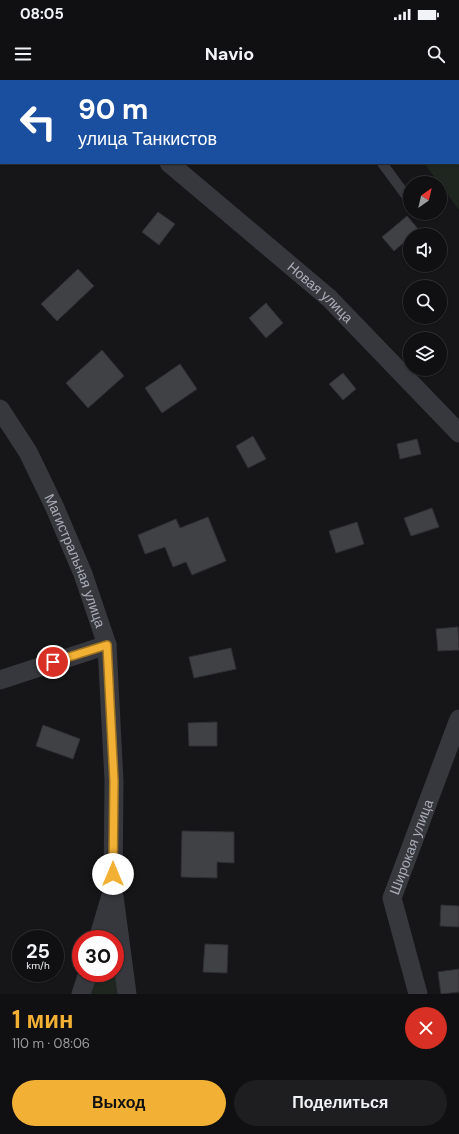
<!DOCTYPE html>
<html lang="ru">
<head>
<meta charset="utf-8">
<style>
  :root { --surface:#101012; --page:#1e1e20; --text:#f1f3f6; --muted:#9c9d9f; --line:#303032; --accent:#f2b134 }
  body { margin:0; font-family:"DM Sans",sans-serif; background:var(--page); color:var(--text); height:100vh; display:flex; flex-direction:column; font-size:15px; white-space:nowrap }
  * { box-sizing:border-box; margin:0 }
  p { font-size:13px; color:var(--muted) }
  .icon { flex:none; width:22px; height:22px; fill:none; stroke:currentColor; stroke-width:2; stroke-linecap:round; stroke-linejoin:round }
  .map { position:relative; height:914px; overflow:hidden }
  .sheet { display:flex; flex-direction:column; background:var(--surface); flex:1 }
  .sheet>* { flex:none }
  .banner { position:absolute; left:0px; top:0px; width:459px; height:84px; box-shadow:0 1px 3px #0004,0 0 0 1px var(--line); background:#1a4fa0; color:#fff; overflow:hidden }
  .needle { width:26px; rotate:34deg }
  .controls { position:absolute; left:403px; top:96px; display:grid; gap:8px }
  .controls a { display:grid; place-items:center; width:44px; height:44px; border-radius:50%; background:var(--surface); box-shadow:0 1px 3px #0004,0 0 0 1px var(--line); font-size:20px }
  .speed { position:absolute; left:12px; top:850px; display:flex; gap:8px; font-size:20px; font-weight:700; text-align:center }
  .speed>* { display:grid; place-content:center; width:52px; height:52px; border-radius:50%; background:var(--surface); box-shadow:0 1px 3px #0004,0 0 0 1px var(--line); line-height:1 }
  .speed small { font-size:10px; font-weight:400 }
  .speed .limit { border:6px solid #d22; background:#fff; color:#111 }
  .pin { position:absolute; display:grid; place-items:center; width:34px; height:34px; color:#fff; margin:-17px; border:2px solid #fff; border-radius:50%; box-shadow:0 1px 4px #0007 }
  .me { position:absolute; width:44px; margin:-22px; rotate:0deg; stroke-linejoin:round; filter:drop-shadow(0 0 3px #0008) }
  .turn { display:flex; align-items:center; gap:14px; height:84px; padding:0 12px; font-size:18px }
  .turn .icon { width:52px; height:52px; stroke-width:2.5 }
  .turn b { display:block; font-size:28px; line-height:34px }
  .round { display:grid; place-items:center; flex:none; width:42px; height:42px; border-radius:21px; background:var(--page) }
  .overview { display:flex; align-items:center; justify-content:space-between; height:68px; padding:0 12px }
  h1 { font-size:24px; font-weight:700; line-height:30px; color:var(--accent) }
  .cta { display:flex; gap:8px; margin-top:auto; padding:8px 12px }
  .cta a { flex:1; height:46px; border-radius:24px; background:var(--accent); color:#111; font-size:16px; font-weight:700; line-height:46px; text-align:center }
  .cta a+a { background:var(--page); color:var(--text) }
  .status { display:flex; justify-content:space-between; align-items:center; height:28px; padding:0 20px; background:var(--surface); direction:ltr }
  .status svg { height:11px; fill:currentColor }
  header { display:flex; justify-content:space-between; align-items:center; height:52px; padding:0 12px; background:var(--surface); font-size:18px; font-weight:700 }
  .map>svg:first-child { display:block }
  .green { fill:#1e261f }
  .building { fill:#404145; stroke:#303034 }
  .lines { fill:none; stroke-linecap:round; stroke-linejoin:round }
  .lane { stroke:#37383d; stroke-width:10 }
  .street { stroke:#37383d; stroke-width:19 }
  .route-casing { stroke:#9d7322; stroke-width:10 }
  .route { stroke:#f2b134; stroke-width:7 }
  .labels { text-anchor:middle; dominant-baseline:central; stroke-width:3.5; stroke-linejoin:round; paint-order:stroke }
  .street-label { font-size:14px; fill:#a8adb8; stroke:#111113 }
</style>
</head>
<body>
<div class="status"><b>08:05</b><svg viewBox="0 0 49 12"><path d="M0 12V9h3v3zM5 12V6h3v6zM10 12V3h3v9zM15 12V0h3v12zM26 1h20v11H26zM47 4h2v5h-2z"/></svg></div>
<header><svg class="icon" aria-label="menu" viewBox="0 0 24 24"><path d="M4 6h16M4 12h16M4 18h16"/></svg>Navio<svg class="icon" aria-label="search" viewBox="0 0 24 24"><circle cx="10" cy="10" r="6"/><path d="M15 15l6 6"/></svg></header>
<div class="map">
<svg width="459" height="914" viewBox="0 0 459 914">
  <rect width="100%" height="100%" fill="#161618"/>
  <g class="green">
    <path d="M 362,0 L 459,0 L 459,130 L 440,104 L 440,103 L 439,103 L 424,83 L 458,83 L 458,1 L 362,1 Z"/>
    <path d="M 94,893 L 115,893 L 121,914 L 87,914 Z"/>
  </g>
  <g class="building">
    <path d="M 158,132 L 175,144 L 159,165 L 142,152 Z"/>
    <path d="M 407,136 L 419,150 L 413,155 L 410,155 L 410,157 L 394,171 L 382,157 Z"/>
    <path d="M 78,189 L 94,206 L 57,241 L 41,224 Z"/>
    <path d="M 266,223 L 283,243 L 266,258 L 249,238 Z"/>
    <path d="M 102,270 L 124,296 L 88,328 L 66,303 Z"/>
    <path d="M 180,284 L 197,309 L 162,333 L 145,308 Z"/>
    <path d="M 343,293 L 356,309 L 343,320 L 329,304 Z"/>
    <path d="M 253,356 L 266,379 L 248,388 L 236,366 Z"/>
    <path d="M 417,359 L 421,374 L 400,379 L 397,364 Z"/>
    <path d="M 432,428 L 439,447 L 411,456 L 404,438 Z"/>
    <path d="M 208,437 L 226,481 L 192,495 L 186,482 L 173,487 L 165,467 L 145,474 L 138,455 L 176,439 L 180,448 Z"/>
    <path d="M 357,442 L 364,464 L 336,473 L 329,451 Z"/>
    <path d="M 458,547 L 459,570 L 438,571 L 436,549 Z"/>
    <path d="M 231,568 L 236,589 L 194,598 L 189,577 Z"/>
    <path d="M 217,642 L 217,666 L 189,666 L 188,643 Z"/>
    <path d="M 43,645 L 80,659 L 73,679 L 36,666 Z"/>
    <path d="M 182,751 L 234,752 L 234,783 L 217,782 L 217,798 L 181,797 Z"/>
    <path d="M 441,825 L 459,826 L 459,847 L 440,846 Z"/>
    <path d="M 205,864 L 228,865 L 227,893 L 203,892 Z"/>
    <path d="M 459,889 L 459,912 L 441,914 L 438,892 Z"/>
  </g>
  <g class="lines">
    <g class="lane">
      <path d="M 320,0 L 321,1"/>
      <path d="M 382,83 L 410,121"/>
    </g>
    <g class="street">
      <path d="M 71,0 L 72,1"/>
      <path id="s1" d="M 169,83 L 329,218 L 459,353"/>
      <path id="s2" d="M 0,329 L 28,372 L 55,428 L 83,494 L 107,565 L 114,701 L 113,809 L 98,859"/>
      <path d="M 0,600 L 107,565"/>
      <path d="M 114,816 L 127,914"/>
      <path d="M 81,914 L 88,893"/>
      <path id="s3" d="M 418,914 L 392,818 L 459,639"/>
    </g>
  </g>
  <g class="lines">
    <defs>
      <path id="route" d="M 53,582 L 107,565 L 114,701 L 113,794"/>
    </defs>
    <use href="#route" class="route-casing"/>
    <use href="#route" class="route"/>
  </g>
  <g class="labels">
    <g class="street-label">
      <text stroke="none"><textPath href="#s1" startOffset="199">Новая улица</textPath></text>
      <text stroke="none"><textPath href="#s2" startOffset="170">Магистральная улица</textPath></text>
      <text stroke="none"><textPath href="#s3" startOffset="154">Широкая улица</textPath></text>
    </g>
  </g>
</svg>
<div class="controls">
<a><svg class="needle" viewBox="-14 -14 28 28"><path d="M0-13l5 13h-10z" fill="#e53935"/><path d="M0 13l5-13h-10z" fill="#9c9d9f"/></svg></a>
<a><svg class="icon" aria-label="sound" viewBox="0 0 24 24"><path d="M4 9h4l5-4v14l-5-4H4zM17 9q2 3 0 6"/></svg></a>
<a><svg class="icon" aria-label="search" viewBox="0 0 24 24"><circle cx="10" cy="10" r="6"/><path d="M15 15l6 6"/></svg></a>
<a><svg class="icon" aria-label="layers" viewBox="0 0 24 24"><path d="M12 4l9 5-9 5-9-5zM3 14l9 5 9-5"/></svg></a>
</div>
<div class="speed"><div>25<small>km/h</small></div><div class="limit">30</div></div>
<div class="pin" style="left:53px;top:582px;background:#d93025"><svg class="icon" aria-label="arrive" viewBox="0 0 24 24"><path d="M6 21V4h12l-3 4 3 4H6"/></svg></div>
<svg class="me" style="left:113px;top:794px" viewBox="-20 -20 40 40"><circle r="19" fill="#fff"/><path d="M0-13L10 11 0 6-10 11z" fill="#f2b134"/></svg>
<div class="banner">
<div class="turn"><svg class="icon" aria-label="left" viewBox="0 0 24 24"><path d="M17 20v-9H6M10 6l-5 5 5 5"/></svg><div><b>90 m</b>улица Танкистов</div></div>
</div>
</div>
<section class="sheet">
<div class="overview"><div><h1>1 мин</h1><p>110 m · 08:06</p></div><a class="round" style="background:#d93025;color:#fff"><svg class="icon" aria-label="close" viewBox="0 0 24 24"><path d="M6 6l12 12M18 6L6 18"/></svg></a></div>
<div class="cta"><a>Выход</a><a>Поделиться</a></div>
</section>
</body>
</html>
